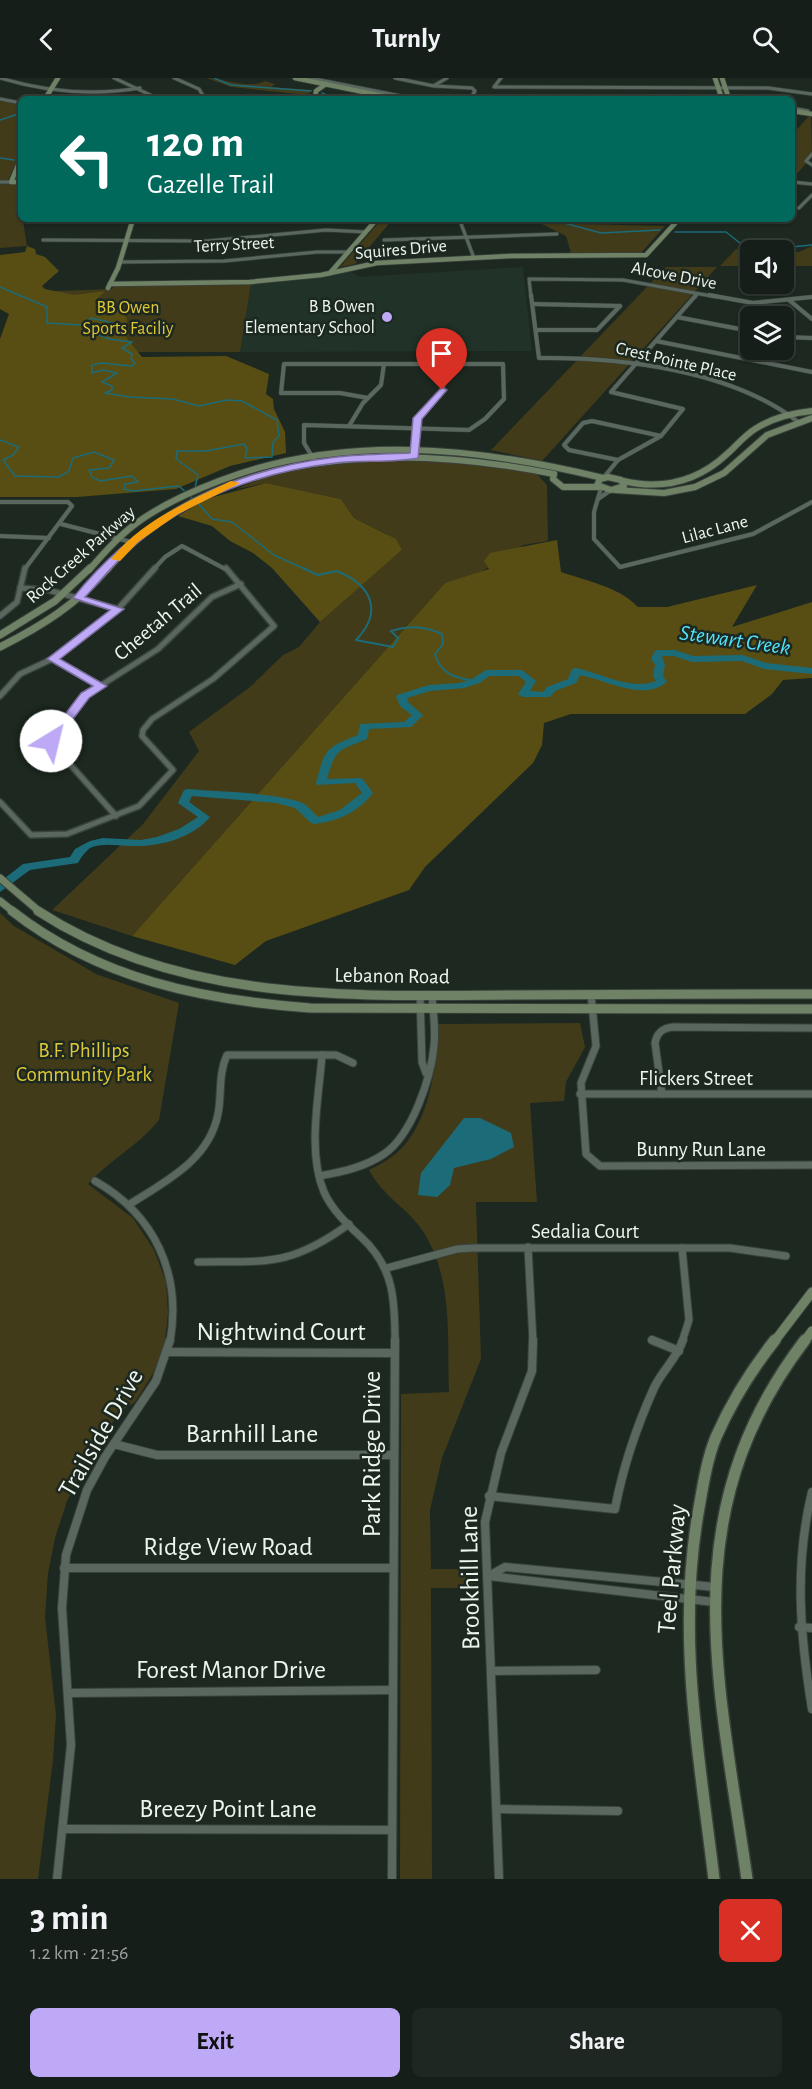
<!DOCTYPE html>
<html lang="en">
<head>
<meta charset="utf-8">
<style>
  :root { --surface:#151e18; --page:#1e2721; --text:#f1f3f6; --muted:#9da2a2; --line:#343c37; --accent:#bda9f5 }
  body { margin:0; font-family:"Alegreya Sans",sans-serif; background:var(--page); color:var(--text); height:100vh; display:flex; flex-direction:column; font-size:22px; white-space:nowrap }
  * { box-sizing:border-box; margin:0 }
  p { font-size:20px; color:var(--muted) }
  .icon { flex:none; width:33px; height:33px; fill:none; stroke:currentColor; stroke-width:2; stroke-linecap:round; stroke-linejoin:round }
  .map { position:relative; height:1801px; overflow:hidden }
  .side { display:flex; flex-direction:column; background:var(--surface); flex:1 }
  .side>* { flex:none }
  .guide { position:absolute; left:18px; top:18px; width:777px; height:126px; border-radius:9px; box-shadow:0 2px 4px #0004,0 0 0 2px var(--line); background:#00695c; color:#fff; overflow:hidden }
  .buttons { position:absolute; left:740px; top:162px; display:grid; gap:12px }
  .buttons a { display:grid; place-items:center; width:54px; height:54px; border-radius:9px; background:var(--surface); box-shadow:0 2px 4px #0004,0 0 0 2px var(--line); font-size:30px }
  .pin { position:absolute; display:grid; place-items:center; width:51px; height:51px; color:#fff; margin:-62px -26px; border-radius:50% 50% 50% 0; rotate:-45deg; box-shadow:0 0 6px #0007 }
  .pin .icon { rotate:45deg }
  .me { position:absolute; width:66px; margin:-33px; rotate:36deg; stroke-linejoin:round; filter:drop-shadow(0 0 4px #0008) }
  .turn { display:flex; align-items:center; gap:21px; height:126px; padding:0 30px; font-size:27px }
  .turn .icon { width:78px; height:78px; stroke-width:2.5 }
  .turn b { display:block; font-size:42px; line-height:51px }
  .round { display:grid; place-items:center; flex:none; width:63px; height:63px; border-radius:9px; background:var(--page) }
  .headline { display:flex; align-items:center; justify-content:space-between; height:102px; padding:0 30px }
  h1 { font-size:36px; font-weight:600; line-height:45px }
  .primary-button { display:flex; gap:12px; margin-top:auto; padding:12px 30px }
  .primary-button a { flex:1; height:69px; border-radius:9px; background:var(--accent); color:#111; font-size:24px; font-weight:600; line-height:69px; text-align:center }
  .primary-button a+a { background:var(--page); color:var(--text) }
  header { display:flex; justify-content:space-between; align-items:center; height:78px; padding:0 30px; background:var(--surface); font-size:27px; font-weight:600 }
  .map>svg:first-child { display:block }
  .built { fill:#213328 }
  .green { fill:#413b1a }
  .forest { fill:#584e14 }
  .water { fill:#1c6b79 }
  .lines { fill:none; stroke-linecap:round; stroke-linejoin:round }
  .stream-far1 { stroke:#1c6b79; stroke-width:1.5 }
  .stream { stroke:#1c6b79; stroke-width:2 }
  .river { fill:#1c6b79; fill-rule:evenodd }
  .street-far4-casing { stroke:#39423c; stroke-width:4.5 }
  .street-far3-casing { stroke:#39423c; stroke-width:5 }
  .street-far2-casing { stroke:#39423c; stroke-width:8 }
  .street-far1-casing { stroke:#39423c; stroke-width:9 }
  .street-casing { stroke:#39423c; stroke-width:10 }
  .secondary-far4-casing { stroke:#39423c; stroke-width:6 }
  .secondary-far3-casing { stroke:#39423c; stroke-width:8 }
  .secondary-far2-casing { stroke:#39423c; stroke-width:9 }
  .secondary-far1-casing { stroke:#39423c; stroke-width:11 }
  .secondary-casing { stroke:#39423c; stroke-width:14 }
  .street-far4 { stroke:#59675e; stroke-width:3 }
  .street-far3 { stroke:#59675e; stroke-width:4 }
  .street-far2 { stroke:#59675e; stroke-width:5 }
  .street-far1 { stroke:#59675e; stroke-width:7 }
  .street { stroke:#59675e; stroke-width:8 }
  .secondary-far4 { stroke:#6f8265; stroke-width:4.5 }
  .secondary-far3 { stroke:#6f8265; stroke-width:6 }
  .secondary-far2 { stroke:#6f8265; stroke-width:7 }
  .secondary-far1 { stroke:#6f8265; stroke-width:9 }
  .secondary { stroke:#6f8265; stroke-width:11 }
  .route { fill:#bda9f5; stroke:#7b6e9f; stroke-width:1.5 }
  .slow { fill:#f59e0b }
  .poi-dot { fill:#bda9f5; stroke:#1c2820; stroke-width:2 }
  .labels { text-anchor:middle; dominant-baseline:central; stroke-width:5; stroke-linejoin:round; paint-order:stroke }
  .far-street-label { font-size:18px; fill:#edf5ef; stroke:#1c2820 }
  .far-poi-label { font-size:18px; fill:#edf5ef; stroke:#1c2820; text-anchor:end }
  .far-park-label { font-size:18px; fill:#e0c735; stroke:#1c2820 }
  .street-label { font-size:21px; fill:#edf5ef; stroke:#1c2820 }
  .park-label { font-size:21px; fill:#e0c735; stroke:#1c2820 }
  .water-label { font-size:22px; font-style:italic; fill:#52e3fc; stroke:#1c2820 }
  .near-street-label { font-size:26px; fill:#edf5ef; stroke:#1c2820 }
</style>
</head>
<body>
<header><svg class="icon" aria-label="back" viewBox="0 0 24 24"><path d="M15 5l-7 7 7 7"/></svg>Turnly<svg class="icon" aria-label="search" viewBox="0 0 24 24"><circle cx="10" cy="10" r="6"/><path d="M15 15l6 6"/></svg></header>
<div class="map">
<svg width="812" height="1801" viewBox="0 0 812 1801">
  <rect width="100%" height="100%" fill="#1c2820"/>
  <path class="built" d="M 523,189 L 532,273 L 240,274 L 251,206 L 349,193 L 359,199 Z"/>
  <g class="green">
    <path d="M 206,0 C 224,0 248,12 265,3 L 275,6 L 271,9 L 313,12 L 308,16 L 298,16 L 231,9 Z"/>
    <path d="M 0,23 L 21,27 L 21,74 L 8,102 L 0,102 Z"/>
    <path d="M 811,36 L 812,79 L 792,101 L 792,57 Z"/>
    <path d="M 0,105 L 21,105 L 19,117 L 27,168 L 0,170 Z"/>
    <path d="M 382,141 L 393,141 L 355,186 L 340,189 Z"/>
    <path d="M 520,141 L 563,141 L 583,146 L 665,148 L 641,175 L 571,175 L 566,158 L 540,145 Z"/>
    <path d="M 812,168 L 812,188 L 783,188 L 783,174 L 799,174 Z"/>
    <path d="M 736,171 L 750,174 L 750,188 L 720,188 Z"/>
    <path d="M 666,189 L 717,189 L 542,383 L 491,372 Z"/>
    <path d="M 251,206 L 240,274 L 5,274 L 27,214 L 112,211 L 114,207 Z"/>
    <path d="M 403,381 L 470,385 L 537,396 L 547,407 L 548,463 L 523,467 L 478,496 L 445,505 L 132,858 L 52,832 L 143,746 L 199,673 L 189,654 L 250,609 L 283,577 L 299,569 L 320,544 L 402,472 L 387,456 L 354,440 L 341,421 L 266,405 L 237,411 C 281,388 353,384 403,381 Z"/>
    <path d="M 0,835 L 14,848 L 96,896 L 179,925 L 159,1042 C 139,1067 111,1081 88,1106 L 133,1140 L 154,1172 L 166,1204 L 168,1236 L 164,1270 L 154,1294 L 135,1324 L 120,1334 L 94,1370 L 67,1423 L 55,1460 L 48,1495 L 45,1539 L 56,1637 L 53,1682 L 38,1801 L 0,1801 Z"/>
    <path d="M 580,945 L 585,969 L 566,1004 L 564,1023 L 530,1025 L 537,1124 L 476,1124 L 481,1281 L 442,1380 L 430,1432 L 431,1491 L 477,1491 L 477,1510 L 431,1510 L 432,1801 L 400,1801 L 401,1316 L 449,1314 C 447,1258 454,1197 420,1149 C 403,1127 382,1117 369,1092 C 383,1085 396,1078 406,1065 C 431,1035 437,983 438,946 Z"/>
  </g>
  <g class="forest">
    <path d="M 27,168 L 35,171 L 36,176 L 45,179 L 59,193 L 42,208 L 45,211 L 74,217 L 105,213 L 95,223 L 96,227 L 121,231 L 127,241 L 126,259 L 142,279 L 226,278 L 269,296 L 266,316 L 273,321 L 274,331 L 285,354 L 286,375 L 230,388 L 176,411 L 77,419 L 0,419 L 0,261 L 9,236 L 0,231 L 0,177 L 25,174 Z"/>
    <path d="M 266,405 L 341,421 L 354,440 L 396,461 L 402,472 L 320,544 L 272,490 L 253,475 L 230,463 L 212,448 L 178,438 L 206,421 Z"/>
    <path d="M 557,462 L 561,494 C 587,503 619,509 638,529 L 667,529 L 757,507 L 732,549 L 812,524 L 812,600 L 783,602 L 772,616 L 745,636 L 571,636 L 544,645 L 542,667 L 533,685 L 425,789 L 409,812 L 266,863 L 235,887 L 132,858 L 445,505 L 489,491 L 484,483 L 490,475 Z"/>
  </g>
  <path class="water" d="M 464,1040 L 480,1040 L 511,1055 L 514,1069 L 491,1081 L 454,1090 L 450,1107 L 437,1119 L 418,1117 L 421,1095 Z"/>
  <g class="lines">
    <g class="stream-far1">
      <path d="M 214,0 L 231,7 L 311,13"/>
      <path d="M 322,15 L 336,21"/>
      <path d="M 0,42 L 21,35"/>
      <path d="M 0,80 L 14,82"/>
      <path d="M 537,141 L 553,142 L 601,155 L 660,152"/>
      <path d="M 675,154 L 726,154 L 750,173"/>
      <path d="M 758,172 L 812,167"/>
      <path d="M 0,209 L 47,229 L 47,245 L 82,247 L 91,240 L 113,245 L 114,248 L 102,251 L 97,256 L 109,261 L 132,264 L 122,270 L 132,276 L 131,281 L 135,285 L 132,288 L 101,285 L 92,287 L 92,295 L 103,292 L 117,295 L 102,304 L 112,308 L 112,312 L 105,315 L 129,319 L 173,321 L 199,328 L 227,322 L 242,323 L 277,342 L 279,358 L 273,364 L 272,379 L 245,380 L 247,370 L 244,366 L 206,373 L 177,373 L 176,381 L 198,397 L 195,410"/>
      <path d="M 0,362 L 19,369 L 13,377 L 3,382 L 15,398 L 59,399 L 69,393 L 73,380 L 94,374 L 114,382 L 109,390 L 89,392 L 92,399 L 100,403 L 132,398 L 138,404 L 125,406 L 124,411 L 132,413 L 179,408 L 192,420"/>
      <path d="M 198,425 L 212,441 L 232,444 L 274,477 L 307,492"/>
    </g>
    <path class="stream" d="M 303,490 L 318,497 L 337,493 C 371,507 384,533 356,562 L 393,569 L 398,560 L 391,553 C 409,547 424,548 442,556 L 443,566 L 435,576 C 441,597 456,600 476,603"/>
    <path class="river" d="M 658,572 L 675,572 L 693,578 L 743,577 L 766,585 L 812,590 L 812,596 L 764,591 L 742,583 L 692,584 L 674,578 L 662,578 L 665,587 L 663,598 L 667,604 C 643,624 606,602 580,597 L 576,605 L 555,613 L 550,619 L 523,619 L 518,616 L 526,604 L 519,598 L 489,598 L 480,605 L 464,610 L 430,613 L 407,620 L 409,625 L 423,637 L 411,649 L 369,651 L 367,661 C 338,673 336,670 327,701 L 362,700 L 373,715 C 358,734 339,743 315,746 L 311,745 L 295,730 L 276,725 L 192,718 L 189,724 L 210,739 C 193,760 159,769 133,768 C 120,768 102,764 90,770 C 85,774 81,779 78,785 L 30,792 L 0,814 L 0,804 L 23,786 L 70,779 L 75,771 L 90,763 L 103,760 L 141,762 L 157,759 L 179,751 L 198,739 L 178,725 L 184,712 L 188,711 C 220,714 271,714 300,724 C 307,726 312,734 318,739 L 340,732 L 362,715 L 355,705 L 317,707 L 316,705 C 325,671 325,670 358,657 L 360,646 L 404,644 L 412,637 L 401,629 L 396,619 L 397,617 L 429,607 L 459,605 L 472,601 L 486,592 L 522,592 L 536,603 L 530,613 L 543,614 L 547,609 L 568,601 L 572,591 L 576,590 C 601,595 631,613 656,603 L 653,598 L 655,587 L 651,580 L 655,573 Z"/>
    <defs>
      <g id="street-far4">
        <path d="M 0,0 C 46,14 92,18 140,10"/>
        <path d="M 114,0 L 159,21"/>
        <path d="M 174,0 L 199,11 L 205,21"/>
        <path d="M 310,0 L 416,21"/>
        <path d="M 395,0 L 434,8 L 472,10 L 475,13 L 470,21"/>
        <path d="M 501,0 L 494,9 L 768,10 L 812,16"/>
        <path d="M 435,7 L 447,0"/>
        <path d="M 0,21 L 21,25"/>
        <path d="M 792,30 L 808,33"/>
        <path d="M 792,51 L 795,54 L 792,57"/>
        <path d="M 812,76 L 806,83 L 812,87"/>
        <path d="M 0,104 L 11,104"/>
        <path d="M 792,104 L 812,106"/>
        <path d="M 799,130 L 812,117"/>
        <path d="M 456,141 L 460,143 L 474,180"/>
        <path d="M 41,142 L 238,141"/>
        <path d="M 43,162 L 207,163 L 326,152 L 366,154"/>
        <path d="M 384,162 L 557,156"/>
        <path d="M 120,184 L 224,183 L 317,174 L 348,174"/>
        <path d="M 531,219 L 529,201 L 623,202 L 717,219"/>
        <path d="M 695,219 L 697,216"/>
      </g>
      <g id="street-far3">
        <path d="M 531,217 L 539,280 C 621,279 730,292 797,343"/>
        <path d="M 709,217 L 753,225 L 812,219"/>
        <path d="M 789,222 L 812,241"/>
        <path d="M 533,226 L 620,228"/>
        <path d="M 677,239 L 750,253"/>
        <path d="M 536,252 L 597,252 L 620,228"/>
        <path d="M 783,259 L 812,260"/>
        <path d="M 656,263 L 812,294"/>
        <path d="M 349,348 L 363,325 L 381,307 L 384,286"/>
        <path d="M 415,377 L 417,341 L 443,312 L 443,286"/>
        <path d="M 618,382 L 569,372 L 564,367 L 583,345 L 592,343 L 661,358"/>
        <path d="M 316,385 L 304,365 L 304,347 L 469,352 L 485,341 L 504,321 L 503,286 L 284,286 L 281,315 L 340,315 L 368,320"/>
        <path d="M 604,399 L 618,382 L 661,358 L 683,331 L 611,314 L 696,217"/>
        <path d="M 601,410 L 594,434 L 594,461 L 620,489 L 753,456 L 812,424"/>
        <path d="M 598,421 L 611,412"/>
        <path d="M 0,424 L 68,424 L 72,428 L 24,492"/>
        <path d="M 61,446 L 131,464"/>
        <path d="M 0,458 L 49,460"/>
        <path d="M 153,492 L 165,479 L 182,468 L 227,492"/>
      </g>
      <g id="street-far2">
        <path d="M 20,510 L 48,512 L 118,531"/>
        <path d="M 0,538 L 17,524 L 25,490"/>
        <path d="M 52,581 L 101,608"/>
        <path d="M 0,618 L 20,596 L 52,581 L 118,531 L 155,490"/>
        <path d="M 0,724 L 31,757 L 67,756 L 139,728 L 173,692 L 142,658 L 143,652 L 152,641 L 213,601 L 274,548 L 226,490"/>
        <path d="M 116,738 L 52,666 L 51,660 L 86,617 L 158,571 L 212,519 L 241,506"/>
      </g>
      <g id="street-far1">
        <path d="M 591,916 L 596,968 L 581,1005 L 586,1076 L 600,1088 L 812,1087"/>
        <path d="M 420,917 L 422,984 L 426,995"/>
        <path d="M 322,977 C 319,1019 307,1073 324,1114 C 332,1132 347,1146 361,1159 C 394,1189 395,1222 395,1264"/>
        <path d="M 580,1016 L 812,1016"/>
        <path d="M 662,1016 L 655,965 C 657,954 663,950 673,949 L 812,950"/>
        <path d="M 319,1098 C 342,1094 365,1089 384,1076 C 412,1057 431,1000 434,968 C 436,951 433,934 432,917"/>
        <path d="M 95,1103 C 155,1137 182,1196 170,1264"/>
        <path d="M 130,1126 C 166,1103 209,1082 218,1036 C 222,1016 218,996 227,977 L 336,977 L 353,985"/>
        <path d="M 528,1169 L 533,1264"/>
        <path d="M 682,1170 L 689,1242 L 682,1264"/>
        <path d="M 198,1184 C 267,1183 290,1189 349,1146"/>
        <path d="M 387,1190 L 457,1171 L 473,1170 L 730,1170 L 786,1178"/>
        <path d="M 652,1262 L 656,1264"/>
      </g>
      <g id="street">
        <path d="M 652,1262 L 679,1273"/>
        <path d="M 168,1274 L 394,1275"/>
        <path d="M 114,1366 L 157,1377 L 393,1377"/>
        <path d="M 812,1414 C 794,1488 800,1557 812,1631"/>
        <path d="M 489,1418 L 615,1431 C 623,1389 636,1350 654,1310 C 662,1293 677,1280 683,1262"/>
        <path d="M 64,1490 L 393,1490"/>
        <path d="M 489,1498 L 505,1489 L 715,1509"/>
        <path d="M 489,1498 L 714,1524"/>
        <path d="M 799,1549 L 812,1550"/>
        <path d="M 492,1593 L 596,1592"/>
        <path d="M 70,1615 L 392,1612"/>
        <path d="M 498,1731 L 618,1733"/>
        <path d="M 63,1751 L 392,1752"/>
        <path d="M 57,1801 L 71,1667 L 62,1530 L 66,1477 L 87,1412 L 105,1379 L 156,1303 L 170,1262"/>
        <path d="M 392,1801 L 395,1262"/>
        <path d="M 499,1801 L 485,1444 L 501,1375 L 532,1293 L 533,1262"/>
      </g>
      <g id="secondary-far4">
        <path d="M 295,0 L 398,21"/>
        <path d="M 715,0 L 722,21"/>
        <path d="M 722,0 L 729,21"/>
        <path d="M 45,21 L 58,0"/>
        <path d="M 315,21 L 316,13 L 326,6"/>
        <path d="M 792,33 L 812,36"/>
        <path d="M 21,80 L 11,104 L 21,104"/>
        <path d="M 330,195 L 377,141"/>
        <path d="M 110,206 L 250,204 L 321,197 L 377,185 L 510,178 L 646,177 L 679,141"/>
        <path d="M 108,210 L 118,190 L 133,141"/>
      </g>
      <g id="secondary-far3">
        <path d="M 554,396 L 553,401 L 563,409 L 599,409"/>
        <path d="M 608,399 L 621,402 L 624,408 L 611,412 L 597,407 L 600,401 Z"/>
        <path d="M 623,403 C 662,412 697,404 727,376 C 736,368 744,358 755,351 C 772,340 792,335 812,333"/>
        <path d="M 615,412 L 664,415 L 695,409 L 724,395 L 767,357 L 812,340"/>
        <path d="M 89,492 C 103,476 117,460 134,447 C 159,428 190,414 219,403 C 344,355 476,369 603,400"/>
        <path d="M 107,492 C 214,366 405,366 554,396"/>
      </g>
      <g id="secondary-far2">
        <path d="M 0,557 L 55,523 L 90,490"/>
        <path d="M 0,569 C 42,548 77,526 108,490"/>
        <path d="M 0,800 L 40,834"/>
        <path d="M 0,823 L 14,834"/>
      </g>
      <g id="secondary-far1">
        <path d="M 12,833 C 99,901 202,922 310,930 L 812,931"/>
        <path d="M 38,833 C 181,926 354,918 517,917 C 615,916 714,916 812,916"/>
        <path d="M 774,1264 L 812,1214"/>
        <path d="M 804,1264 L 812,1253"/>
      </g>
      <g id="secondary">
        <path d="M 714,1801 C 699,1676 676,1555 699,1430 C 703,1407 707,1381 716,1359 C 731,1325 752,1291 775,1262"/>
        <path d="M 747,1801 C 719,1603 672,1436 805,1262"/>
      </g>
    </defs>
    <use href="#street-far4" class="street-far4-casing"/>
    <use href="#street-far3" class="street-far3-casing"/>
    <use href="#street-far2" class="street-far2-casing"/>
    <use href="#street-far1" class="street-far1-casing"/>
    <use href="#street" class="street-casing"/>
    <use href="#secondary-far4" class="secondary-far4-casing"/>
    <use href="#secondary-far3" class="secondary-far3-casing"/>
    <use href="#secondary-far2" class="secondary-far2-casing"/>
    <use href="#secondary-far1" class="secondary-far1-casing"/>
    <use href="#secondary" class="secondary-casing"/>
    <use href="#street-far4" class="street-far4"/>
    <use href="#street-far3" class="street-far3"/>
    <use href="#street-far2" class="street-far2"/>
    <use href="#street-far1" class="street-far1"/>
    <use href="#street" class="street"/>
    <use href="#secondary-far4" class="secondary-far4"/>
    <use href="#secondary-far3" class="secondary-far3"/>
    <use href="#secondary-far2" class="secondary-far2"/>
    <use href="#secondary-far1" class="secondary-far1"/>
    <use href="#secondary" class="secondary"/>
  </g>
  <path class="route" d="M 442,309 L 447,312 L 422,341 L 418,380 C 392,385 363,382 336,385 C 265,393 191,419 136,466 C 118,481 102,501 85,519 L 124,531 L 60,581 L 107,608 L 89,620 L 55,665 L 47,665 L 45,663 L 81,615 L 93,608 L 47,581 L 110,532 L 73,520 C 139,437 232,391 337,379 C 361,376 386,376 410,375 L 413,340 Z"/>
  <path class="slow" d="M 231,403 L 240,405 L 178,436 L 138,464 L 120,483 L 111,481 C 142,442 188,424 231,403 Z"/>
  <circle class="poi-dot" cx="387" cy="239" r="6"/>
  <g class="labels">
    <g class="far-street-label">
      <text transform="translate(234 167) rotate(-3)">Terry Street</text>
      <text transform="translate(401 172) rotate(-5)">Squires Drive</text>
      <text transform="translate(674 198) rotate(11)">Alcove Drive</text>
      <text transform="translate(676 284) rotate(13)">Crest Pointe Place</text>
      <text transform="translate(715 452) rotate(-15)">Lilac Lane</text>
      <text transform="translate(81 477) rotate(-41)">Rock Creek Parkway</text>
    </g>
    <g class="far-poi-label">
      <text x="375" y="229">B B Owen<tspan x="375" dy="21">Elementary School</tspan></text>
    </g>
    <g class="far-park-label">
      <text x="128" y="230">BB Owen<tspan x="128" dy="21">Sports Faciliy</tspan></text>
    </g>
    <g class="street-label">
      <text transform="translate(158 544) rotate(-40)">Cheetah Trail</text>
      <text transform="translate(392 898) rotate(1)">Lebanon Road</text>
      <text x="696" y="1000">Flickers Street</text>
      <text x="701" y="1071">Bunny Run Lane</text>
      <text x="585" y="1153">Sedalia Court</text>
    </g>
    <g class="park-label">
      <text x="84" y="972">B.F. Phillips<tspan x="84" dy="24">Community Park</tspan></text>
    </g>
    <g class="water-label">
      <text transform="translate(735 562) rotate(8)">Stewart Creek</text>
    </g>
    <g class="near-street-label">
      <text x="281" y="1254">Nightwind Court</text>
      <text transform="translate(101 1355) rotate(-60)">Trailside Drive</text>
      <text x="252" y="1356">Barnhill Lane</text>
      <text transform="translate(372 1376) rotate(-90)">Park Ridge Drive</text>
      <text x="228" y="1469">Ridge View Road</text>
      <text transform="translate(672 1491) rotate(-85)">Teel Parkway</text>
      <text transform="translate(470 1500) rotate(-91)">Brookhill Lane</text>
      <text x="231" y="1592">Forest Manor Drive</text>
      <text x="228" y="1731">Breezy Point Lane</text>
    </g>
  </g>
</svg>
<div class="buttons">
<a><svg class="icon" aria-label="sound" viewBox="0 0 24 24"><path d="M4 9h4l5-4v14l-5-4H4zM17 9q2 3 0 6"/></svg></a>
<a><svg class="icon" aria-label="layers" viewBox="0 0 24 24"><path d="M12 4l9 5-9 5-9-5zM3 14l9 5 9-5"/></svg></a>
</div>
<div class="pin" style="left:442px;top:312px;background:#d93025"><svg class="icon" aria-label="arrive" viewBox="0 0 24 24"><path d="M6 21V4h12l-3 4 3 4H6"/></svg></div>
<svg class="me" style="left:51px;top:663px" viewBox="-20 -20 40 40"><circle r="19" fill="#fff"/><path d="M0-13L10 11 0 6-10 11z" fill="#bda9f5"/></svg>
<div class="guide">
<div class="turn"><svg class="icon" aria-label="left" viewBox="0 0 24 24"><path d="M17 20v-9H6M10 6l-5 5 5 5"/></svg><div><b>120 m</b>Gazelle Trail</div></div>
</div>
</div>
<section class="side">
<div class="headline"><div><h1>3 min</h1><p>1.2 km · 21:56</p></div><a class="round" style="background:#d93025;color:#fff"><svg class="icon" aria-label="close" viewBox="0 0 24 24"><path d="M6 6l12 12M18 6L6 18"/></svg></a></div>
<div class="primary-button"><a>Exit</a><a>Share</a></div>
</section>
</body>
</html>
